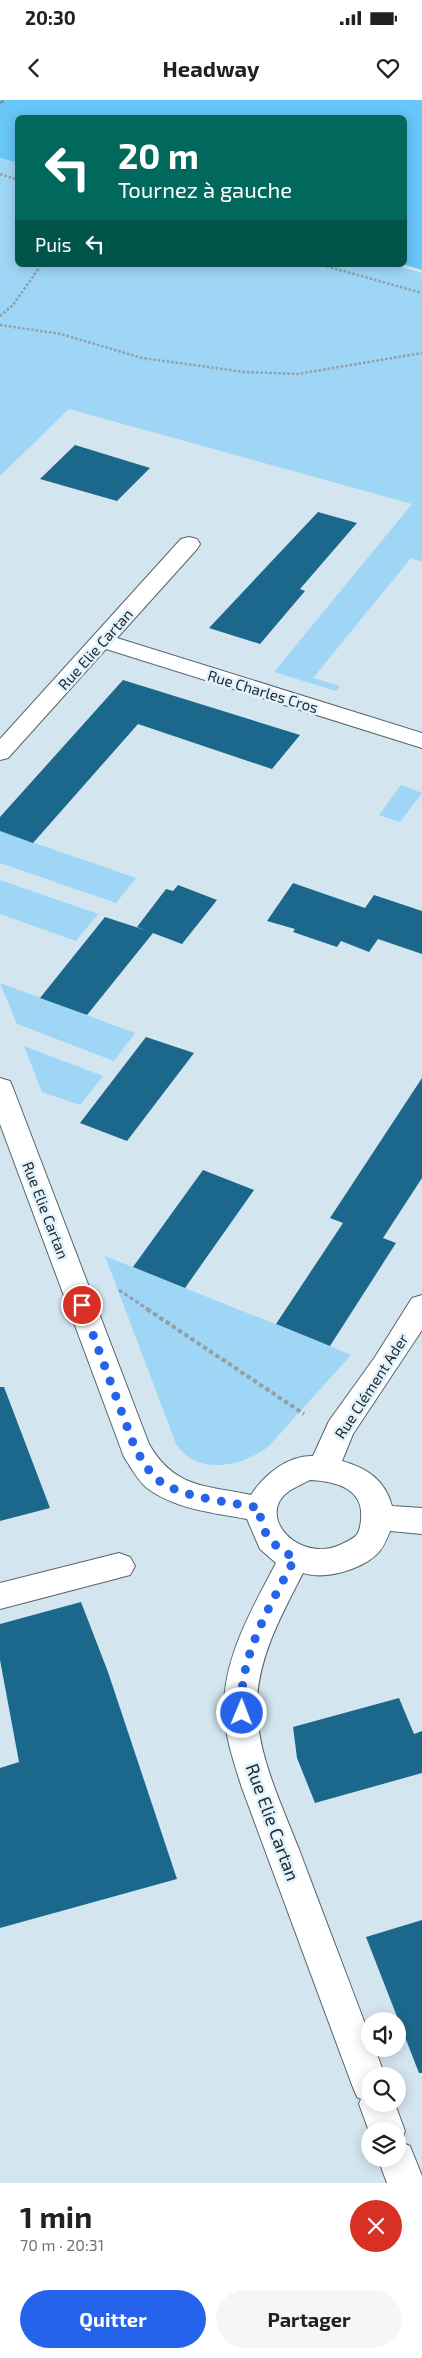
<!DOCTYPE html>
<html lang="fr">
<head>
<meta charset="utf-8">
<style>
  :root { --surface:#fff; --page:#f6f6f6; --text:#202124; --muted:#757577; --accent:#2563eb }
  body { margin:0; font-family:"Exo 2",sans-serif; background:var(--page); color:var(--text); height:100vh; display:flex; flex-direction:column; font-size:19px; white-space:nowrap }
  * { box-sizing:border-box; margin:0 }
  p { font-size:16px; color:var(--muted) }
  .icon { flex:none; width:28px; height:28px; fill:none; stroke:currentColor; stroke-width:2; stroke-linecap:round; stroke-linejoin:round }
  .map { position:relative; height:2083px; overflow:hidden }
  .panel { display:flex; flex-direction:column; background:var(--surface); flex:1 }
  .panel>* { flex:none }
  .hud { position:absolute; left:15px; top:15px; width:392px; height:152px; border-radius:8px; box-shadow:0 2px 12px #0003; background:#00695c; color:#fff; overflow:hidden }
  .controls { position:absolute; left:361px; top:1912px; display:grid; gap:10px }
  .controls a { display:grid; place-items:center; width:45px; height:45px; border-radius:50%; background:var(--surface); box-shadow:0 2px 12px #0003; font-size:25px }
  .pin { position:absolute; display:grid; place-items:center; width:42px; height:42px; color:#fff; margin:-21px; border:2px solid #fff; border-radius:50%; box-shadow:0 1px 5px #0007 }
  .me { position:absolute; width:55px; margin:-28px; rotate:1deg; stroke-linejoin:round; filter:drop-shadow(0 0 4px #0008) }
  .turn { display:flex; align-items:center; gap:18px; height:105px; padding:0 20px; font-size:22px }
  .turn .icon { width:65px; height:65px; stroke-width:2.5 }
  .turn b { display:block; font-size:35px; line-height:42px }
  .then { display:flex; align-items:center; height:48px; padding:0 20px; background:#0003; gap:10px; font-size:19px }
  .round { display:grid; place-items:center; flex:none; width:52px; height:52px; border-radius:26px; background:var(--page) }
  .headline { display:flex; align-items:center; justify-content:space-between; height:85px; padding:0 20px }
  h1 { font-size:30px; font-weight:700; line-height:38px }
  .cta { display:flex; gap:10px; margin-top:auto; padding:10px 20px }
  .cta a { flex:1; height:58px; border-radius:30px; background:var(--accent); color:#fff; font-size:20px; font-weight:700; line-height:58px; text-align:center }
  .cta a+a { background:var(--page); color:var(--text) }
  .status { display:flex; justify-content:space-between; align-items:center; height:35px; padding:0 25px; background:var(--surface); direction:ltr }
  .status svg { height:14px; fill:currentColor }
  header { display:flex; justify-content:space-between; align-items:center; height:65px; padding:0 20px; background:var(--surface); font-size:22px; font-weight:700 }
  .map>svg:first-child { display:block }
  .green { fill:#9fd6f6 }
  .water { fill:#68c6f8 }
  .building { fill:#1c688c }
  .lines { fill:none; stroke-linecap:round; stroke-linejoin:round }
  .minor-casing { stroke:#55656e; stroke-width:2 }
  .path-far2 { stroke:#919fa6; stroke-width:2.5; stroke-dasharray:2.5 2; stroke-linecap:butt }
  .path-far1 { stroke:#919fa6; stroke-width:3; stroke-dasharray:4 2.5; stroke-linecap:butt }
  .path { stroke:#919fa6; stroke-width:4; stroke-dasharray:4.5 3; stroke-linecap:butt }
  .minor { fill:#fff; fill-rule:evenodd }
  .rail { stroke:#838f96; stroke-width:2.5; stroke-dasharray:4.5 4.5; stroke-linecap:butt }
  .route { stroke:#2563eb; stroke-width:9; stroke-dasharray:0 16.2 }
  .labels { text-anchor:middle; dominant-baseline:central; stroke-width:5; stroke-linejoin:round; paint-order:stroke }
  .street-label { font-size:15px; fill:#242a2e; stroke:#e0f2fd }
  .near-street-label { font-size:18px; fill:#242a2e; stroke:#e0f2fd }
</style>
</head>
<body>
<div class="status"><b>20:30</b><svg viewBox="0 0 49 12"><path d="M0 12V9h3v3zM5 12V6h3v6zM10 12V3h3v9zM15 12V0h3v12zM26 1h20v11H26zM47 4h2v5h-2z"/></svg></div>
<header><svg class="icon" aria-label="back" viewBox="0 0 24 24"><path d="M15 5l-7 7 7 7"/></svg>Headway<svg class="icon" aria-label="heart" viewBox="0 0 24 24"><path d="M12 20l-8-8c-3-5 5-10 8-4 3-6 11-1 8 4z"/></svg></header>
<div class="map">
<svg width="422" height="2083" viewBox="0 0 422 2083">
  <rect width="100%" height="100%" fill="#d3e5ef"/>
  <g class="green">
    <path d="M 0,59 L 17,63 L 18,165 L 396,165 L 422,173 L 422,462 L 411,458 L 313,578 L 340,586 L 336,591 L 274,572 L 412,404 L 69,309 L 0,376 Z"/>
    <path d="M 401,685 L 422,693 L 400,722 L 379,715 Z"/>
    <path d="M 0,731 L 136,778 L 116,803 L 0,763 Z"/>
    <path d="M 0,780 L 98,814 L 76,841 L 0,814 Z"/>
    <path d="M 0,883 L 135,933 L 114,961 L 17,924 Z"/>
    <path d="M 24,946 L 103,976 L 80,1005 L 42,992 Z"/>
    <path d="M 105,1156 L 330,1246 L 351,1255 L 268,1347 C 242,1366 198,1377 176,1344 Z"/>
  </g>
  <path class="water" d="M 0,0 L 422,0 L 422,170 L 405,165 L 405,18 L 18,18 L 17,63 L 0,58 Z"/>
  <g class="building">
    <path d="M 75,345 L 150,368 L 117,401 L 40,379 Z"/>
    <path d="M 318,412 L 357,423 L 300,489 L 305,491 L 260,544 L 209,528 Z"/>
    <path d="M 123,580 L 300,635 L 272,669 L 138,624 L 33,743 L 0,731 L 0,717 Z"/>
    <path d="M 293,783 L 365,808 L 374,795 L 422,811 L 422,854 L 378,839 L 369,852 L 341,841 L 337,847 L 293,832 L 295,829 L 267,821 Z"/>
    <path d="M 178,785 L 217,800 L 182,844 L 153,833 L 87,915 L 40,898 L 105,817 L 148,831 L 137,827 L 166,789 L 173,791 Z"/>
    <path d="M 146,937 L 194,953 L 127,1041 L 80,1023 Z"/>
    <path d="M 422,978 L 422,1078 L 383,1138 L 396,1143 L 330,1246 L 276,1224 L 343,1123 L 330,1118 Z"/>
    <path d="M 203,1070 L 254,1090 L 185,1188 L 133,1167 Z"/>
    <path d="M 0,1287 L 4,1287 L 50,1408 L 0,1421 Z"/>
    <path d="M 81,1502 L 108,1572 L 177,1779 L 0,1828 L 0,1668 L 19,1662 L 0,1560 L 0,1524 Z"/>
    <path d="M 399,1598 L 414,1634 L 422,1631 L 422,1673 L 315,1703 L 297,1658 L 293,1627 Z"/>
    <path d="M 422,1820 L 422,1973 L 419,1973 L 366,1837 Z"/>
  </g>
  <g class="lines">
    <defs>
      <g id="minor">
        <path d="M 189,437 L 197,439 L 200,444 L 197,449 L 117,538 L 422,633 L 422,648 L 106,549 L 8,658 L 0,660 L 0,639 L 181,439 Z"/>
        <path d="M 0,978 L 10,981 L 13,988 L 149,1344 C 175,1389 206,1385 251,1395 C 264,1375 288,1355 313,1356 L 329,1321 L 375,1257 L 412,1198 L 422,1195 L 422,1230 L 353,1334 L 342,1361 C 367,1368 385,1380 392,1406 L 422,1408 L 422,1434 L 390,1431 C 387,1439 383,1449 376,1455 C 360,1470 324,1480 303,1473 C 283,1512 259,1555 257,1600 C 255,1652 282,1705 300,1752 C 323,1814 347,1875 370,1937 L 370,1949 L 375,1949 L 385,1976 L 370,1976 L 370,2004 L 395,2004 L 405,2031 L 401,2042 L 410,2046 L 422,2076 L 422,2083 L 387,2083 L 378,2059 L 398,2059 L 398,2031 L 370,2031 L 370,2034 L 359,2004 L 361,1999 L 357,1997 L 352,1985 L 242,1688 C 234,1663 225,1637 224,1610 C 223,1558 253,1507 276,1463 L 260,1449 L 247,1419 C 215,1413 174,1409 147,1388 C 137,1380 131,1367 124,1357 L 0,1024 ZM 310,1380 C 334,1381 364,1388 361,1418 C 361,1423 360,1428 358,1433 C 355,1438 348,1441 342,1444 C 300,1465 254,1416 289,1391 C 295,1387 303,1384 310,1380 Z"/>
        <path d="M 119,1453 L 130,1457 L 135,1466 L 130,1475 L 0,1509 L 0,1483 Z"/>
      </g>
    </defs>
    <use href="#minor" class="minor-casing"/>
    <g class="path-far2">
      <path d="M 0,74 L 18,80"/>
      <path d="M 322,165 L 422,193"/>
      <path d="M 0,216 L 13,205 L 41,165"/>
      <path d="M 0,225 L 61,234 L 142,258 L 245,272 L 298,274 L 422,253"/>
    </g>
    <path class="path-far1" d="M 119,1190 L 149,1210"/>
    <path class="path" d="M 147,1209 L 304,1314"/>
    <use href="#minor" class="minor"/>
    <path class="rail" d="M 0,3 L 5,0"/>
  </g>
  <g class="lines">
    <path class="route" d="M 82,1205 L 135,1348 C 142,1359 147,1370 157,1379 C 180,1398 231,1402 260,1408 C 259,1433 275,1448 295,1458 C 271,1505 237,1558 242,1613"/>
  </g>
  <g class="labels">
    <g class="street-label">
      <text transform="translate(95 549) rotate(-48)">Rue Elie Cartan</text>
      <text transform="translate(263 591) rotate(17)">Rue Charles Cros</text>
      <text transform="translate(46 1110) rotate(69)">Rue Elie Cartan</text>
      <text transform="translate(371 1286) rotate(-57)">Rue Clément Ader</text>
    </g>
    <g class="near-street-label">
      <text transform="translate(273 1722) rotate(70)">Rue Elie Cartan</text>
    </g>
  </g>
</svg>
<div class="controls">
<a><svg class="icon" aria-label="sound" viewBox="0 0 24 24"><path d="M4 9h4l5-4v14l-5-4H4zM17 9q2 3 0 6"/></svg></a>
<a><svg class="icon" aria-label="search" viewBox="0 0 24 24"><circle cx="10" cy="10" r="6"/><path d="M15 15l6 6"/></svg></a>
<a><svg class="icon" aria-label="layers" viewBox="0 0 24 24"><path d="M12 4l9 5-9 5-9-5zM3 14l9 5 9-5"/></svg></a>
</div>
<div class="pin" style="left:82px;top:1205px;background:#d93025"><svg class="icon" aria-label="arrive" viewBox="0 0 24 24"><path d="M6 21V4h12l-3 4 3 4H6"/></svg></div>
<svg class="me" style="left:242px;top:1613px" viewBox="-20 -20 40 40"><circle r="17" fill="#2563eb" stroke="#fff" stroke-width="3"/><path d="M0-11L8 9 0 5-8 9z" fill="#fff"/></svg>
<div class="hud">
<div class="turn"><svg class="icon" aria-label="left" viewBox="0 0 24 24"><path d="M17 20v-9H6M10 6l-5 5 5 5"/></svg><div><b>20 m</b>Tournez à gauche</div></div>
<div class="then">Puis<svg class="icon" aria-label="left" viewBox="0 0 24 24"><path d="M17 20v-9H6M10 6l-5 5 5 5"/></svg></div>
</div>
</div>
<section class="panel">
<div class="headline"><div><h1>1 min</h1><p>70 m · 20:31</p></div><a class="round" style="background:#d93025;color:#fff"><svg class="icon" aria-label="close" viewBox="0 0 24 24"><path d="M6 6l12 12M18 6L6 18"/></svg></a></div>
<div class="cta"><a>Quitter</a><a>Partager</a></div>
</section>
</body>
</html>
